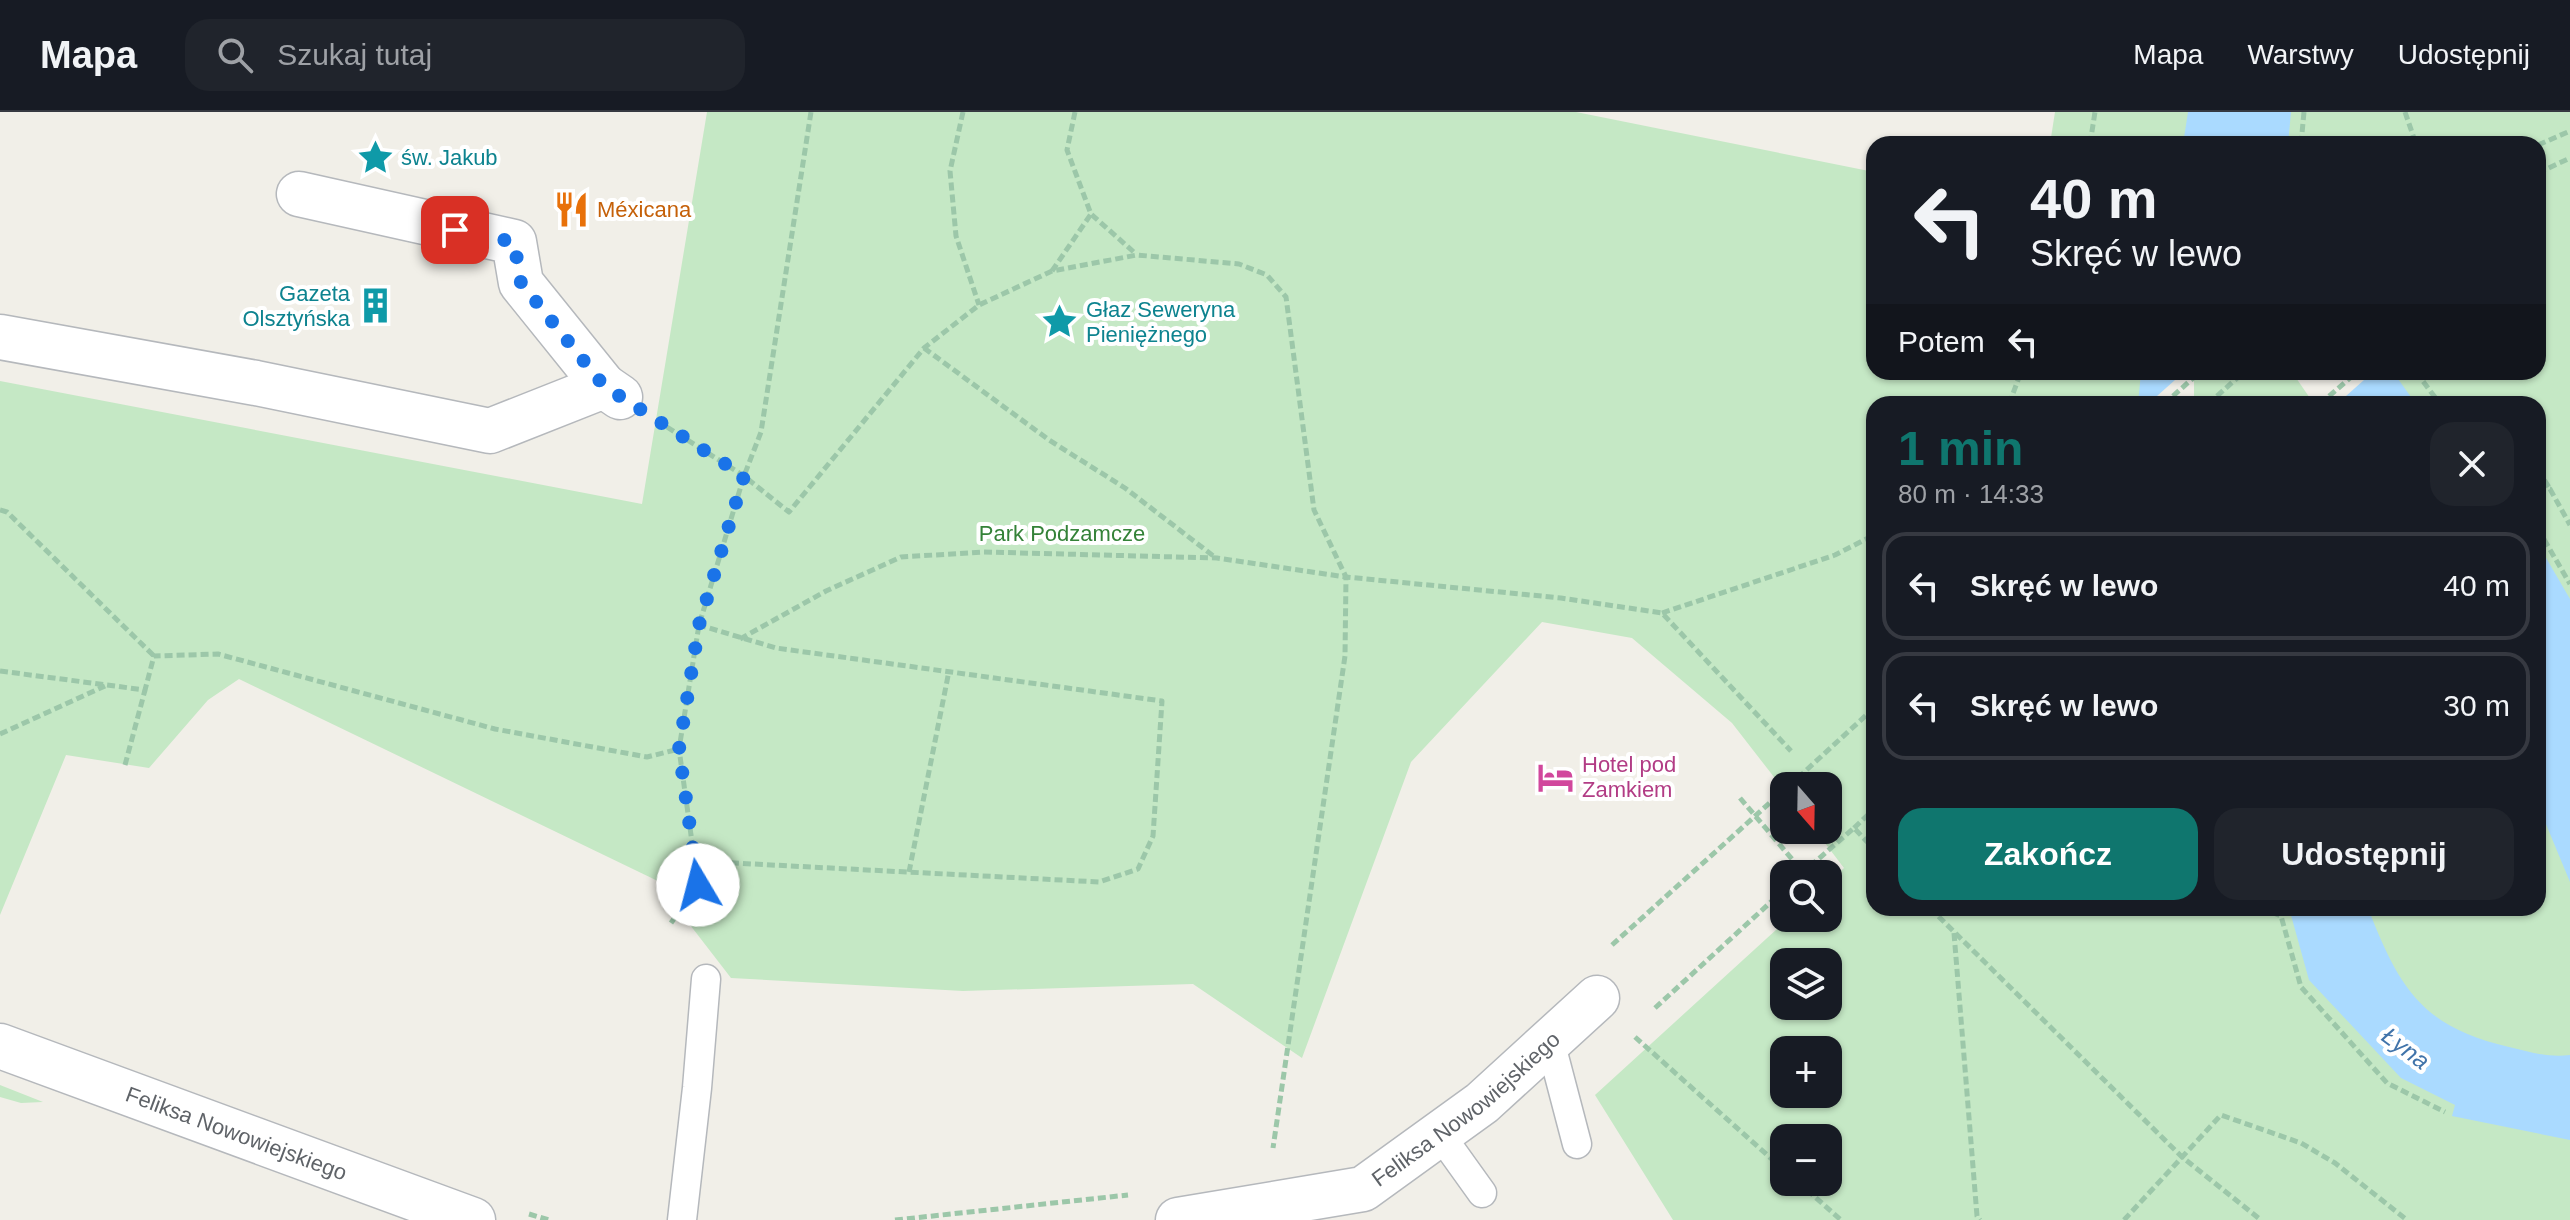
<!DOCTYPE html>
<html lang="pl">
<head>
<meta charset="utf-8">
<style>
  :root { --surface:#171b24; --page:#20242c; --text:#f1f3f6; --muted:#9ea1a6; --line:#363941; --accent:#0f766e }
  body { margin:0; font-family:Helvetica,sans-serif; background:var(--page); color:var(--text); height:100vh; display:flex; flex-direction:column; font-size:30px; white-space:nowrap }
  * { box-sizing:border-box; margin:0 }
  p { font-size:26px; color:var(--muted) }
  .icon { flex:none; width:44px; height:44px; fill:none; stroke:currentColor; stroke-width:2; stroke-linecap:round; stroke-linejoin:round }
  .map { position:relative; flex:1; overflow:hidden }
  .drawer { position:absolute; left:1866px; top:284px; width:680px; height:520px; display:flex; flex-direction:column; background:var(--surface); border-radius:24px; box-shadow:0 2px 6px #0004 }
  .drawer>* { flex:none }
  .banner { position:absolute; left:1866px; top:24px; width:680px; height:244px; border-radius:24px; box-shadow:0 2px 6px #0004; background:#171b24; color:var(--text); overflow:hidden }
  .needle { width:52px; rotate:160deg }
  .buttons { position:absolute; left:1770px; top:660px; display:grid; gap:16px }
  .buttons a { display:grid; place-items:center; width:72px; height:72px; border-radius:16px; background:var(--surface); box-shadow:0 2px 6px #0004; font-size:40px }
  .pin { position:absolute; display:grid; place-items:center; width:68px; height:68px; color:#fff; margin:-34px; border-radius:16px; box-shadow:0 4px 12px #0006 }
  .me { position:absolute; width:88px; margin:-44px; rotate:352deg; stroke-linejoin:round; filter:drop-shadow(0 0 6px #0008) }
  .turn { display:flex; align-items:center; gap:28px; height:168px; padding:0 32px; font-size:36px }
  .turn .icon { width:104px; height:104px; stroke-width:2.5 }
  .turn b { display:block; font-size:56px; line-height:68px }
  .then { display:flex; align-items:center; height:76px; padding:0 32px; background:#0003; gap:16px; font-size:30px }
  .round { display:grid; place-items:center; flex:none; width:84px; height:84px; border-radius:24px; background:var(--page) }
  .summary { display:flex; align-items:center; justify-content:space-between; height:136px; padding:0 32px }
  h1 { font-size:48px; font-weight:700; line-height:60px; color:var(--accent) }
  .primary-button { display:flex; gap:16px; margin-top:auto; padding:16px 32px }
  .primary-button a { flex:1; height:92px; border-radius:24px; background:var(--accent); color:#fff; font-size:32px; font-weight:700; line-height:92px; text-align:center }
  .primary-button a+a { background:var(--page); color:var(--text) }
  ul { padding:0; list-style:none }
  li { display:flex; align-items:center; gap:24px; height:108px; margin:0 16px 12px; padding:0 16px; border:4px solid var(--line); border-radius:24px }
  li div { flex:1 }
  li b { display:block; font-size:30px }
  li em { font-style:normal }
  header { display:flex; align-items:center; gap:48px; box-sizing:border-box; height:112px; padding:0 40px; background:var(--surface); border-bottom:2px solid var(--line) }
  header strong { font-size:38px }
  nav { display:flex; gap:44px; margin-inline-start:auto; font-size:28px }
  .search { width:560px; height:72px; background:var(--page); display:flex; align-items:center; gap:20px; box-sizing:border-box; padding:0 28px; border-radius:24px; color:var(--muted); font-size:30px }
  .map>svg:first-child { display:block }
  .green { fill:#c5e8c5; fill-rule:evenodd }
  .water { fill:#aadaff }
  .pier { fill:#f1efe8 }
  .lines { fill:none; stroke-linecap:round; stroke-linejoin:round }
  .lane-casing { stroke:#b5b8bc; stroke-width:31 }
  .street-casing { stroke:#b5b8bc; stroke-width:47 }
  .path { stroke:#9cc7a9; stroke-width:5; stroke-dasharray:8 4; stroke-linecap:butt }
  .lane { stroke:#fff; stroke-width:28 }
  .street { stroke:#fff; stroke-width:44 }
  .route { stroke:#1a73e8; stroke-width:14; stroke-dasharray:0 25.2 }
  .labels { text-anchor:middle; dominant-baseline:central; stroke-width:8; stroke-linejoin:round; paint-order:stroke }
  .culture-label { font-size:22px; fill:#0d838f; stroke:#fff; text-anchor:start }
  .food-label { font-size:22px; fill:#c56008; stroke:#fff; text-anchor:start }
  .park-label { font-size:22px; fill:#348238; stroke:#fff }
  .hotel-label { font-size:22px; fill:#b23c85; stroke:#fff; text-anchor:start }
  .street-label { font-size:22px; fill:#5f6368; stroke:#fff }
  .water-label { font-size:24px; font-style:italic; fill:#4174aa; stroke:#fff }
</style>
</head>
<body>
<header>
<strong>Mapa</strong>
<div class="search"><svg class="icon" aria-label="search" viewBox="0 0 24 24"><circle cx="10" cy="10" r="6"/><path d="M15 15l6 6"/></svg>Szukaj tutaj</div>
<nav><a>Mapa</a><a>Warstwy</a><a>Udostępnij</a></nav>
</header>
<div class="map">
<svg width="2570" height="1108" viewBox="0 0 2570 1108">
  <rect width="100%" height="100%" fill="#f1efe8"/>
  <g class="green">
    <path d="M 707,0 L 1576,0 L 1874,60 L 1874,260 L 2538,260 L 2538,32 L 2050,32 L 2055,0 L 2570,0 L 2570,1108 L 1673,1108 L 1595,983 L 1789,806 L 1828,806 L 1828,771 L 1844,756 L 1815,718 L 1828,718 L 1828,674 L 1784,674 L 1784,678 L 1732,611 L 1632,526 L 1542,510 L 1411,650 L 1302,946 L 1193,872 L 963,879 L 731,866 L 670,787 L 664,772 L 239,567 L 208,588 L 149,656 L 66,643 L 0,803 L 0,269 L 642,392 ZM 1874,292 L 2538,292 L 2538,796 L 1874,796 ZM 1784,850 L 1828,850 L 1828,894 L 1784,894 ZM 1784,938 L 1828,938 L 1828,982 L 1784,982 ZM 1784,1026 L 1828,1026 L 1828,1070 L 1784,1070 Z"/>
    <path d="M 0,973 L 43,990 L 21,991 L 0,985 Z"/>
  </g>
  <g class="water">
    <path d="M 2188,0 L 2291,0 L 2288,32 L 2183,32 Z"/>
    <path d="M 2141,260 L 2190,260 L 2190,292 L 2138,292 Z"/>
    <path d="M 2296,260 L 2393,260 L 2416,292 L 2319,292 Z"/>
    <path d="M 2538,432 L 2570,487 L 2570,770 L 2538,693 Z"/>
    <path d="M 2289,796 L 2368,796 C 2399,876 2422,915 2509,935 C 2530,940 2549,946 2570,943 L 2570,1028 L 2452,1004 L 2455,993 L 2401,966 L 2309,868 Z"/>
  </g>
  <g class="pier">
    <path d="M 2184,260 L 2194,260 L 2194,292 L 2148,292 Z"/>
    <path d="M 2292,260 L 2373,260 L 2337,292 L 2314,292 Z"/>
  </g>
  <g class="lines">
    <defs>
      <g id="lane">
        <path d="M 1550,929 L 1577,1032"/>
        <path d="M 1439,1021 L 1482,1081"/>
        <path d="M 682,1108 L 697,976 L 706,867"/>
      </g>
      <g id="street">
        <path d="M 299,82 L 514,130 L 521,171 L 604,274"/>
        <path d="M 0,225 L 256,271 L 490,319 L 604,274 L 620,285"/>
        <path id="s1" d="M 0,934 L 473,1108"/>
        <path id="s2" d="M 1178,1108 L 1363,1077 L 1482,991 L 1597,886"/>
      </g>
    </defs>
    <use href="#lane" class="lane-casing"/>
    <use href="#street" class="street-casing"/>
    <g class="path">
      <path d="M 963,0 L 950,59 L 956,124 L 979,193"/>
      <path d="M 1075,0 L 1067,38 L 1091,102 L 1136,142"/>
      <path d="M 2405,0 L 2416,32"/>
      <path d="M 2090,32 L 2095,0"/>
      <path d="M 2301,32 L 2304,0"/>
      <path d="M 2538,33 L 2570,19"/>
      <path d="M 2538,61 L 2570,46"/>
      <path d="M 1052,159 L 1091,102"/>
      <path d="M 924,236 L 1049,328 L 1125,376 L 1216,446"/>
      <path d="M 2416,260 L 2440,292"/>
      <path d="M 2009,292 L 2021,260"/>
      <path d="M 2164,292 L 2200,260"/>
      <path d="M 2208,292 L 2244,260"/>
      <path d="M 2320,292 L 2357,260"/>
      <path d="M 667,315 L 744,364 L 789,400 L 924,236 L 979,193 L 1052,159 L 1137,143 L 1239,152 L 1267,163 L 1286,185 L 1314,398 L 1346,465 L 1345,544 L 1273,1036"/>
      <path d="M 2538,358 L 2550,377"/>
      <path d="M 2538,375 L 2550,377 L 2570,413"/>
      <path d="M 0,398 L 7,400 L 154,544"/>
      <path d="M 2538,417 L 2570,472"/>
      <path d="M 1662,501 L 1835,443 L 1874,423"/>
      <path d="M 740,527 L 826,479 L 901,445 L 984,440 L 1217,446 L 1346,465 L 1561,486 L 1662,501 L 1791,639"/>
      <path d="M 0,559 L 145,578 L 154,544 L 218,542 L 495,617 L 647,645 L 679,637"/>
      <path d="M 0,622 L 105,574"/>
      <path d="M 125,653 L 145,578"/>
      <path d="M 1789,674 L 1874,596"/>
      <path d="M 1740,686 L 1803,760"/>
      <path d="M 1854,716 L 1874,697"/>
      <path d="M 695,749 L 1099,770 L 1138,757 L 1153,724 L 1162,589 L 776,536 L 699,513"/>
      <path d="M 909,760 L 949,559"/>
      <path d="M 1801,762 L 1854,716 L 1874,737"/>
      <path d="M 1930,796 L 2182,1045 L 2261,1108"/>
      <path d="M 2261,796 L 2281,804 L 2301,875 L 2387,971 L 2445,1000"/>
      <path d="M 671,811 L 698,773 L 679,637 L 699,513 L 744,364 L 761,320 L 811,0"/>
      <path d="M 1954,821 L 1977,1104 L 1980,1108"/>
      <path d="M 1612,833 L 1784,678"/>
      <path d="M 1655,896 L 1784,778"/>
      <path d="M 1635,925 L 1784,1058"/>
      <path d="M 1798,1070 L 1841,1108"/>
      <path d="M 529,1102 L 549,1108"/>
      <path d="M 895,1108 L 1128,1083"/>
      <path d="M 2124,1108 L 2221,1003 L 2301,1031 L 2335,1051 L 2407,1108"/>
    </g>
    <use href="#lane" class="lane"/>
    <use href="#street" class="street"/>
  </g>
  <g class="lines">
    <path class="route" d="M 455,118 L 514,130 L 521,171 L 604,274 L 744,364 L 699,513 L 679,637 L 698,773"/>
  </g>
  <defs>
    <symbol id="sight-bare" viewBox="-9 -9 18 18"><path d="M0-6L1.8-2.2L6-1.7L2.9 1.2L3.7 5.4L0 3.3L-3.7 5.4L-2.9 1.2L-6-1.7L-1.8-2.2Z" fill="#0f9aa8" stroke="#fff" stroke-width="2.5" paint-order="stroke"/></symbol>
    <symbol id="restaurant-bare" viewBox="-9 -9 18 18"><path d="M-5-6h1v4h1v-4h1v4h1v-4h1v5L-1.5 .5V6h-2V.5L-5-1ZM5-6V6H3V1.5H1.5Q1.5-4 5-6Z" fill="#e8710a" stroke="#fff" stroke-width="2.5" paint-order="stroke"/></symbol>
    <symbol id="building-bare" viewBox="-9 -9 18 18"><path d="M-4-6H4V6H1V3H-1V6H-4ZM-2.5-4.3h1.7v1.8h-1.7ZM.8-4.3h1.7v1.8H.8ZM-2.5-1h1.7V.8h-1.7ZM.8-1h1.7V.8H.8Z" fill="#0f9aa8" stroke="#fff" stroke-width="2.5" paint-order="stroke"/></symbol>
    <symbol id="hotel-bare" viewBox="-9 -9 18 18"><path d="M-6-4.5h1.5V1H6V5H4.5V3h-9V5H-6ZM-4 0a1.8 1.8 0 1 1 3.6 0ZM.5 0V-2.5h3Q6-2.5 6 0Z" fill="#d1479c" stroke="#fff" stroke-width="2.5" paint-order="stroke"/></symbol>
  </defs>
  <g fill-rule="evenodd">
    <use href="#sight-bare" x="350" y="20" width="51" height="51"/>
    <use href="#restaurant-bare" x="546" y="72" width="51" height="51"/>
    <use href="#building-bare" x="350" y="168" width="51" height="51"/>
    <use href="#sight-bare" x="1034" y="184" width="51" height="51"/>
    <use href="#hotel-bare" x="1530" y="640" width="51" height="51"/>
  </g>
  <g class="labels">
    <g class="culture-label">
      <text x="401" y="45">św. Jakub</text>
      <text x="350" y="181" text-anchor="end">Gazeta<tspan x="350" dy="25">Olsztyńska</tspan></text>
      <text x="1086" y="197">Głaz Seweryna<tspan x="1086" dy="25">Pieniężnego</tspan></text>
    </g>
    <g class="food-label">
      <text x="597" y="97">Méxicana</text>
    </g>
    <g class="park-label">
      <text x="1062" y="421">Park Podzamcze</text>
    </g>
    <g class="hotel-label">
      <text x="1582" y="652">Hotel pod<tspan x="1582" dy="25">Zamkiem</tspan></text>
    </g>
    <g class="street-label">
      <text stroke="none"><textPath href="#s2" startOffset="318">Feliksa Nowowiejskiego</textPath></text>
      <text stroke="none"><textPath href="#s1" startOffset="252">Feliksa Nowowiejskiego</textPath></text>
    </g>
    <g class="water-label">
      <text transform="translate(2406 936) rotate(37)">Łyna</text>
    </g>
  </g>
</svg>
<div class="buttons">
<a><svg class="needle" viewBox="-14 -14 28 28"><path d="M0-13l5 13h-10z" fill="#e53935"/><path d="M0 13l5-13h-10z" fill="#9ea1a6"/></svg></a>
<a><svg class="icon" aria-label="search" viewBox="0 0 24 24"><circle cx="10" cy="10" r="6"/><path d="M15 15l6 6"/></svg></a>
<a><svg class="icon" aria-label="layers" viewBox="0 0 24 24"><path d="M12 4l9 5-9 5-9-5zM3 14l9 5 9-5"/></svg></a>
<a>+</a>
<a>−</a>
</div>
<div class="pin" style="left:455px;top:118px;background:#d93025"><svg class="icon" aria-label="arrive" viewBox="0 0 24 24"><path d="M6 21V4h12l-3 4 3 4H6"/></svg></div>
<svg class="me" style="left:698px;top:773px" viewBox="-20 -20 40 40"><circle r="19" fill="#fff"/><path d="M0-13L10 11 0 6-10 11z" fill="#1a73e8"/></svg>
<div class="banner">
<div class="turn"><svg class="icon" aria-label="left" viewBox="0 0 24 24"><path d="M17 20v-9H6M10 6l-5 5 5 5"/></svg><div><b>40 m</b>Skręć w lewo</div></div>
<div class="then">Potem<svg class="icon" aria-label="left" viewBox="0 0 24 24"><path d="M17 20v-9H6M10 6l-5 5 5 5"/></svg></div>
</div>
<section class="drawer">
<div class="summary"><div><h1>1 min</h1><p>80 m · 14:33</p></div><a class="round"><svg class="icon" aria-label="close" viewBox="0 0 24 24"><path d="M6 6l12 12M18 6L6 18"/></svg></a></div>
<ul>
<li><svg class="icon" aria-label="left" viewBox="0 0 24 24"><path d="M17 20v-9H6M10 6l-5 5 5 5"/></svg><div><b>Skręć w lewo</b></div><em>40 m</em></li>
<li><svg class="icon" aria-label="left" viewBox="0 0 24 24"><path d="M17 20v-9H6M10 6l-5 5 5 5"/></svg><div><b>Skręć w lewo</b></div><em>30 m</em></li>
</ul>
<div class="primary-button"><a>Zakończ</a><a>Udostępnij</a></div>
</section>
</div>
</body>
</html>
